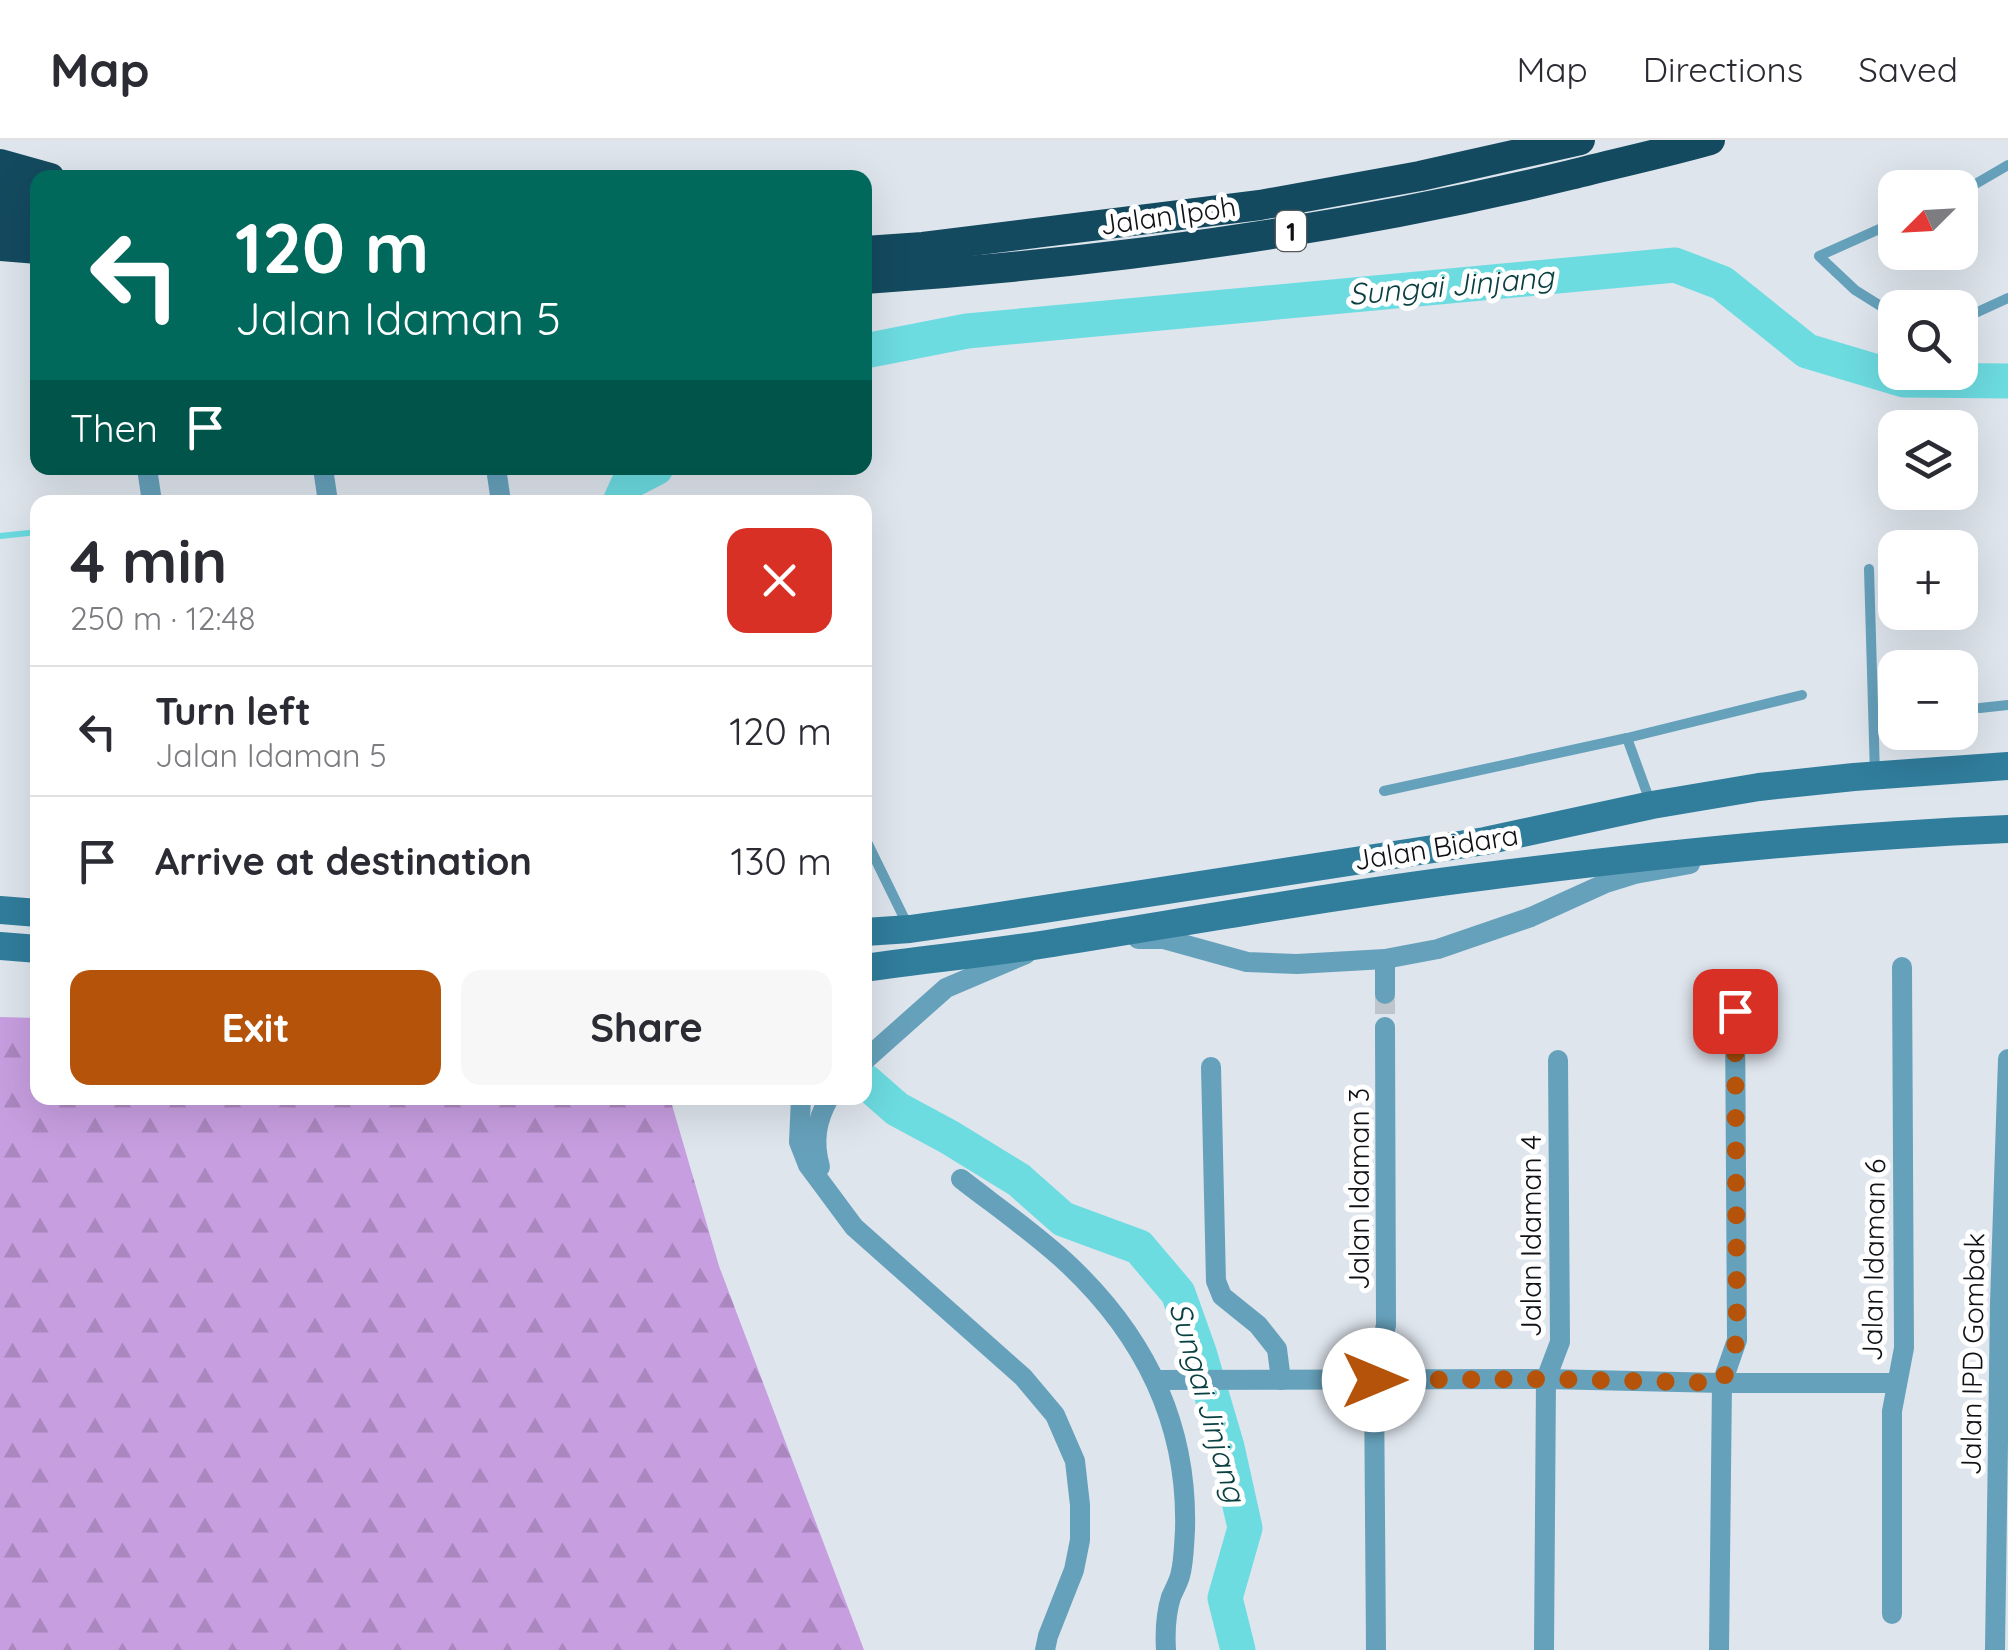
<!DOCTYPE html>
<html lang="en">
<head>
<meta charset="utf-8">
<style>
  :root { --surface:#fff; --page:#f7f7f7; --text:#2b2b33; --muted:#7c7c81; --line:#e1e1e2; --accent:#b45309 }
  body { margin:0; font-family:Quicksand,sans-serif; background:var(--page); color:var(--text); height:100vh; display:flex; flex-direction:column; font-size:38px; white-space:nowrap }
  * { box-sizing:border-box; margin:0 }
  p { font-size:32px; color:var(--muted) }
  .icon { flex:none; width:55px; height:55px; fill:none; stroke:currentColor; stroke-width:2; stroke-linecap:round; stroke-linejoin:round }
  .map { position:relative; flex:1; overflow:hidden }
  .sheet { position:absolute; left:30px; top:355px; width:842px; height:610px; display:flex; flex-direction:column; background:var(--surface); border-radius:20px; box-shadow:0 10px 40px #0002 }
  .sheet>* { flex:none }
  .hud { position:absolute; left:30px; top:30px; width:842px; height:305px; border-radius:20px; box-shadow:0 10px 40px #0002; background:#00695c; color:#fff; overflow:hidden }
  .needle { width:65px; rotate:246deg }
  .tools { position:absolute; left:1878px; top:30px; display:grid; gap:20px }
  .tools a { display:grid; place-items:center; width:100px; height:100px; border-radius:20px; background:var(--surface); box-shadow:0 10px 40px #0002; font-size:50px }
  .pin { position:absolute; display:grid; place-items:center; width:85px; height:85px; color:#fff; margin:-42px; border-radius:20px; box-shadow:0 5px 15px #0006 }
  .me { position:absolute; width:110px; margin:-55px; rotate:90deg; stroke-linejoin:round; filter:drop-shadow(0 0 8px #0008) }
  .turn { display:flex; align-items:center; gap:35px; height:210px; padding:0 40px; font-size:45px }
  .turn .icon { width:130px; height:130px; stroke-width:2.5 }
  .turn b { display:block; font-size:70px; line-height:85px }
  .then { display:flex; align-items:center; height:95px; padding:0 40px; background:#0003; gap:20px; font-size:38px }
  .round { display:grid; place-items:center; flex:none; width:105px; height:105px; border-radius:20px; background:var(--page) }
  .overview { display:flex; align-items:center; justify-content:space-between; height:170px; padding:0 40px }
  h1 { font-size:60px; font-weight:800; line-height:75px }
  .action { display:flex; gap:20px; margin-top:auto; padding:20px 40px }
  .action a { flex:1; height:115px; border-radius:20px; background:var(--accent); color:#fff; font-size:40px; font-weight:800; line-height:115px; text-align:center }
  .action a+a { background:var(--page); color:var(--text) }
  ul { padding:0; list-style:none }
  li { display:flex; align-items:center; gap:30px; height:130px; padding:0 40px; border-top:2px solid var(--line) }
  li div { flex:1 }
  li b { display:block; font-size:38px }
  li em { font-style:normal }
  header { display:flex; align-items:center; gap:60px; box-sizing:border-box; height:140px; padding:0 50px; background:var(--surface); border-bottom:2px solid var(--line) }
  header strong { font-size:48px }
  nav { display:flex; gap:55px; margin-inline-start:auto; font-size:35px }
  .map>svg:first-child { display:block }
  .forest { fill:url(#forest-firs) }
  .lines { fill:none; stroke-linecap:round; stroke-linejoin:round }
  .stream { stroke:#6cdce1; stroke-width:6 }
  .river { stroke:#6cdce1; stroke-width:35 }
  .street-tunnel { stroke:#bfc5cc; stroke-width:20; stroke-dasharray:20 10; stroke-linecap:butt }
  .lane { stroke:#66a1bb; stroke-width:10 }
  .street { stroke:#66a1bb; stroke-width:20 }
  .secondary { stroke:#307d9c; stroke-width:28 }
  .highway { stroke:#144a5f; stroke-width:30 }
  .route { stroke:#b45309; stroke-width:18; stroke-dasharray:0 32.4 }
  .labels { text-anchor:middle; dominant-baseline:central; stroke-width:10; stroke-linejoin:round; paint-order:stroke }
  .shield { fill:#fff; stroke:#57585a; stroke-width:2.5 }
  .shield-label { font-size:25px; font-weight:bold; fill:#0f1114 }
  .street-label { font-size:28px; fill:#0f1114; stroke:#fff }
  .water-label { font-size:30px; font-style:italic; fill:#0a4042; stroke:#fff }
</style>
</head>
<body>
<header>
<strong>Map</strong>
<nav><a>Map</a><a>Directions</a><a>Saved</a></nav>
</header>
<div class="map">
<svg width="2008" height="1510" viewBox="0 0 2008 1510">
  <defs>
    <pattern id="forest-firs" width="22" height="20" patternUnits="userSpaceOnUse" patternTransform="scale(2.5)"><rect width="22" height="20" fill="#c79ee0"/><path d="M5 1l3.5 6h-7zM16 11l3.5 6h-7z" fill="#aa87bf"/></pattern>
  </defs>
  <rect width="100%" height="100%" fill="#dee5ed"/>
  <path class="forest" d="M 0,877 L 37,878 L 38,958 L 670,958 L 719,1126 L 864,1510 L 0,1510 Z"/>
  <g class="lines">
    <path class="stream" d="M 0,396 L 38,392"/>
    <g class="river">
      <path d="M 865,211 L 967,191 L 1675,125 L 1722,143 L 1807,211 L 1904,240 L 2008,241"/>
      <path d="M 620,362 L 629,342 L 656,328"/>
      <path d="M 865,941 L 897,969 L 949,997 L 1019,1040 L 1063,1079 L 1139,1107 L 1178,1153 L 1199,1212 L 1227,1307 L 1245,1388 L 1225,1458 L 1238,1510"/>
    </g>
    <path class="street-tunnel" d="M 1385,854 L 1385,887"/>
    <g class="lane">
      <path d="M 1960,53 L 2008,25"/>
      <path d="M 1895,82 L 1819,116 L 1855,150 L 1895,175"/>
      <path d="M 1960,180 L 2008,158"/>
      <path d="M 1869,429 L 1875,635"/>
      <path d="M 1980,568 L 2008,565"/>
      <path d="M 1627,598 L 1651,664"/>
      <path d="M 1384,651 L 1627,598 L 1802,555"/>
      <path d="M 865,698 L 909,788"/>
    </g>
    <g class="street">
      <path d="M 147,328 L 152,362"/>
      <path d="M 323,328 L 328,362"/>
      <path d="M 496,328 L 501,362"/>
      <path d="M 1138,799 L 1164,799 L 1247,822 L 1297,824 L 1385,819 L 1438,809 L 1531,777 L 1606,743 L 1635,734 L 1690,724"/>
      <path d="M 1385,819 L 1385,854"/>
      <path d="M 865,920 L 946,848 L 1026,814"/>
      <path d="M 1211,927 L 1216,1141 L 1222,1156 L 1258,1185 L 1277,1209 L 1281,1240"/>
      <path d="M 801,958 L 799,1002 L 808,1025 L 854,1087 L 1023,1237 L 1055,1275 L 1075,1321 L 1080,1365 L 1080,1400 L 1074,1430 L 1048,1496 L 1045,1510"/>
      <path d="M 820,1027 C 813,1002 816,981 829,958"/>
      <path d="M 961,1039 C 997,1067 1036,1094 1069,1125 C 1145,1197 1188,1284 1185,1390 C 1184,1404 1184,1422 1180,1436 C 1178,1443 1174,1450 1171,1457 C 1166,1473 1165,1493 1166,1510"/>
      <path d="M 1155,1240 L 1546,1239 L 1722,1243 L 1897,1243"/>
      <path d="M 1892,1474 L 1892,1271 L 1904,1208 L 1902,827"/>
      <path d="M 1376,1510 L 1374,1240 L 1386,1185 L 1385,887"/>
      <path d="M 1544,1510 L 1546,1239 L 1560,1202 L 1558,920"/>
      <path d="M 1719,1510 L 1722,1243 L 1737,1200 L 1735,871"/>
      <path d="M 1995,1510 L 2000,1163 L 2008,919"/>
    </g>
    <g class="secondary">
      <path d="M 0,770 L 38,773"/>
      <path d="M 865,792 L 910,789 L 973,780 L 1485,701 L 1652,665 L 1759,647 L 1854,637 L 2008,626"/>
      <path d="M 0,806 L 38,809"/>
      <path d="M 865,828 C 928,819 991,813 1053,803 C 1197,780 1342,754 1487,736 C 1660,714 1834,696 2008,689"/>
    </g>
    <g class="highway">
      <path d="M 0,24 L 50,38"/>
      <path d="M 0,51 L 38,58"/>
      <path d="M 0,80 L 38,88"/>
      <path d="M 0,106 L 38,109"/>
      <path d="M 865,111 L 923,107 L 1260,65 L 1420,36 L 1580,0"/>
      <path d="M 865,139 C 1102,123 1339,91 1570,35 C 1617,23 1664,13 1710,0"/>
    </g>
  </g>
  <g class="lines">
    <path class="route" d="M 1374,1240 L 1546,1239 L 1722,1243 L 1737,1200 L 1735,871"/>
  </g>
  <g class="labels">
    <rect class="shield" x="1276" y="71" width="30" height="40" rx="8"/>
    <g class="shield-label">
      <text x="1291" y="91">1</text>
    </g>
    <g class="street-label">
      <text transform="translate(1168 75) rotate(-8)">Jalan Ipoh</text>
      <text transform="translate(1436 707) rotate(-9)">Jalan Bidara</text>
      <text transform="translate(1358 1049) rotate(-90)">Jalan Idaman 3</text>
      <text transform="translate(1530 1096) rotate(-90)">Jalan Idaman 4</text>
      <text transform="translate(1873 1120) rotate(-89)">Jalan Idaman 6</text>
      <text transform="translate(1972 1214) rotate(-89)">Jalan IPD Gombak</text>
    </g>
    <g class="water-label">
      <text transform="translate(1451 145) rotate(-5)">Sungai Jinjang</text>
      <text transform="translate(1208 1262) rotate(74)">Sungai Jinjang</text>
    </g>
  </g>
</svg>
<div class="tools">
<a><svg class="needle" viewBox="-14 -14 28 28"><path d="M0-13l5 13h-10z" fill="#e53935"/><path d="M0 13l5-13h-10z" fill="#7c7c81"/></svg></a>
<a><svg class="icon" aria-label="search" viewBox="0 0 24 24"><circle cx="10" cy="10" r="6"/><path d="M15 15l6 6"/></svg></a>
<a><svg class="icon" aria-label="layers" viewBox="0 0 24 24"><path d="M12 4l9 5-9 5-9-5zM3 14l9 5 9-5"/></svg></a>
<a>+</a>
<a>−</a>
</div>
<div class="pin" style="left:1735px;top:871px;background:#d93025"><svg class="icon" aria-label="arrive" viewBox="0 0 24 24"><path d="M6 21V4h12l-3 4 3 4H6"/></svg></div>
<svg class="me" style="left:1374px;top:1240px" viewBox="-20 -20 40 40"><circle r="19" fill="#fff"/><path d="M0-13L10 11 0 6-10 11z" fill="#b45309"/></svg>
<div class="hud">
<div class="turn"><svg class="icon" aria-label="left" viewBox="0 0 24 24"><path d="M17 20v-9H6M10 6l-5 5 5 5"/></svg><div><b>120 m</b>Jalan Idaman 5</div></div>
<div class="then">Then<svg class="icon" aria-label="arrive" viewBox="0 0 24 24"><path d="M6 21V4h12l-3 4 3 4H6"/></svg></div>
</div>
<section class="sheet">
<div class="overview"><div><h1>4 min</h1><p>250 m · 12:48</p></div><a class="round" style="background:#d93025;color:#fff"><svg class="icon" aria-label="close" viewBox="0 0 24 24"><path d="M6 6l12 12M18 6L6 18"/></svg></a></div>
<ul>
<li><svg class="icon" aria-label="left" viewBox="0 0 24 24"><path d="M17 20v-9H6M10 6l-5 5 5 5"/></svg><div><b>Turn left</b><p>Jalan Idaman 5</p></div><em>120 m</em></li>
<li><svg class="icon" aria-label="arrive" viewBox="0 0 24 24"><path d="M6 21V4h12l-3 4 3 4H6"/></svg><div><b>Arrive at destination</b></div><em>130 m</em></li>
</ul>
<div class="action"><a>Exit</a><a>Share</a></div>
</section>
</div>
</body>
</html>
